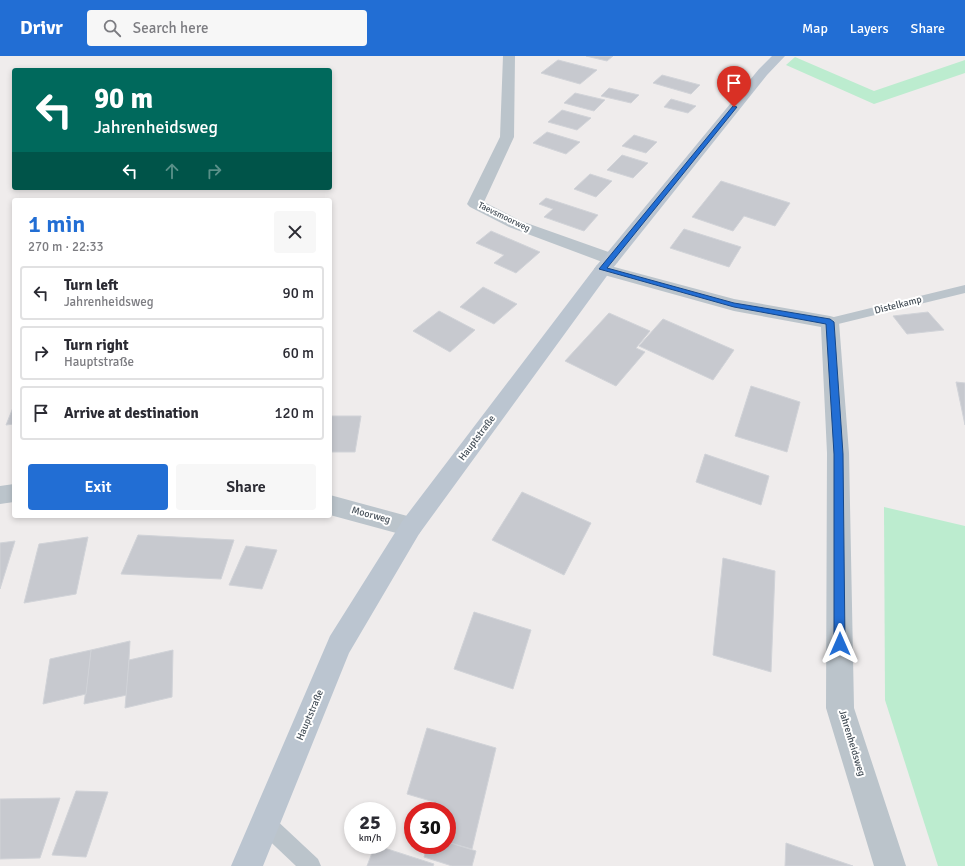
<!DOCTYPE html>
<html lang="en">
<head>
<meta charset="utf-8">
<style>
  :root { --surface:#fff; --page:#f7f7f7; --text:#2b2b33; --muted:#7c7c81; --line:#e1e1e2; --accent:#226ed4 }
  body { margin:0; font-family:Signika,sans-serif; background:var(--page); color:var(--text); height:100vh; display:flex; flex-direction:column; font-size:15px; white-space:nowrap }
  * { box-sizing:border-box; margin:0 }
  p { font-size:13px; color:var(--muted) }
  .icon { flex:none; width:22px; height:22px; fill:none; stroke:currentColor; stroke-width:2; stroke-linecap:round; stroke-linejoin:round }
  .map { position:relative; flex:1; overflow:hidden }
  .side { position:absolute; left:12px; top:142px; width:320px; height:320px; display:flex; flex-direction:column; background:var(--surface); border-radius:4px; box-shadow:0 2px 6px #0003 }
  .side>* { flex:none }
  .banner { position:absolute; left:12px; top:12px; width:320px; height:122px; border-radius:4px; box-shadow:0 2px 6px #0003; background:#00695c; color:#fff; overflow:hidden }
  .speed { position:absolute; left:344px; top:746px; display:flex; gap:8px; font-size:20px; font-weight:700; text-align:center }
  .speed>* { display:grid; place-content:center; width:52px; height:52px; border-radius:50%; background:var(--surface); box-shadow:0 2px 6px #0003; line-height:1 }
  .speed small { font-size:10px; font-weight:400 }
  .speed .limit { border:6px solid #d22; background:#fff; color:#111 }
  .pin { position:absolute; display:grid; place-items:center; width:34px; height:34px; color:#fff; margin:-41px -17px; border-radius:50% 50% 50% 0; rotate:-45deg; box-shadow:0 0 4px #0007 }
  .pin .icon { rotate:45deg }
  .me { position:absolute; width:44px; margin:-22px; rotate:0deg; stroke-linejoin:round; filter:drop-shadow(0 0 3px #0008) }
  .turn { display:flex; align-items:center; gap:14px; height:84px; padding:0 16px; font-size:18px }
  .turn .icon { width:52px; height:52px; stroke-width:2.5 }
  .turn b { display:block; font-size:28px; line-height:34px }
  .lanes { display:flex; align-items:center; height:38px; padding:0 16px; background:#0003; justify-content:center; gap:20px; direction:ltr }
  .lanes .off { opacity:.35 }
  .round { display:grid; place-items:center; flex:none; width:42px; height:42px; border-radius:4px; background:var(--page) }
  .headline { display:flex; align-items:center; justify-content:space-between; height:68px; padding:0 16px }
  h1 { font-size:24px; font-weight:600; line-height:30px; color:var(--accent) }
  .cta { display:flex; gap:8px; margin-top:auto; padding:8px 16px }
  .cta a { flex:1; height:46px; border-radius:4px; background:var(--accent); color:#fff; font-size:16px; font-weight:600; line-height:46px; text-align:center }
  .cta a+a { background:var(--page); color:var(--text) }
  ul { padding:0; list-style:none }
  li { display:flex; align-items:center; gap:12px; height:54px; margin:0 8px 6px; padding:0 8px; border:2px solid var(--line); border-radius:4px }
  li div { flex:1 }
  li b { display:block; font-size:15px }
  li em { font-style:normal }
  header { display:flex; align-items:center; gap:24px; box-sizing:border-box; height:56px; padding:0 20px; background:var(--accent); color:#fff }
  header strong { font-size:19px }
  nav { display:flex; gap:22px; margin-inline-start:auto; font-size:14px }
  .search { width:280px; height:36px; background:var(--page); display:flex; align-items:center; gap:10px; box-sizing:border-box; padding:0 14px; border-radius:4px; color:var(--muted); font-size:15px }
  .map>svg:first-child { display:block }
  .green { fill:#bceccf }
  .building { fill:#c7c9cf; stroke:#d1d3d8 }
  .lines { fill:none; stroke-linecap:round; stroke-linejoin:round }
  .lane { fill:#bbc4cb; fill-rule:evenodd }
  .street { fill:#bbc4cb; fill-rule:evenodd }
  .secondary { fill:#bbc5d0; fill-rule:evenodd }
  .route { fill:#226ed4; stroke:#16488a }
  .labels { text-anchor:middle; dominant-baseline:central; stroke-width:4; stroke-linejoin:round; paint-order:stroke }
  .far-street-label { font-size:9px; fill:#465059; stroke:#fff }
  .street-label { font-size:10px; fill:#465059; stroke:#fff }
</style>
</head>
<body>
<header>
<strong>Drivr</strong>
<div class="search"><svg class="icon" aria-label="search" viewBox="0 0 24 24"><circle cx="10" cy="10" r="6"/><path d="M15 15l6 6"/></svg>Search here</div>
<nav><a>Map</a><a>Layers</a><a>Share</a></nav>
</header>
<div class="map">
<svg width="965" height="810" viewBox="0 0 965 810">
  <rect width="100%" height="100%" fill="#efecec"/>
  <g class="green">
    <path d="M 795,1 L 874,35 L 965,4 L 965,17 L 874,48 L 786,9 Z"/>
    <path d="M 884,451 L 965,470 L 965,810 L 938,810 L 885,644 Z"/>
  </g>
  <g class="building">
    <path d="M 586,0 L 613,0 L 607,5 Z"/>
    <path d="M 558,4 L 597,14 L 580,28 L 541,17 Z"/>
    <path d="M 662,19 L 700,29 L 691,38 L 653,27 Z"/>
    <path d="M 609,32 L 639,39 L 631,47 L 601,40 Z"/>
    <path d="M 575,37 L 605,44 L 594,55 L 564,47 Z"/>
    <path d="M 671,43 L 696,50 L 688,57 L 664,51 Z"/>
    <path d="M 562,54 L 591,62 L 577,74 L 548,66 Z"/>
    <path d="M 547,76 L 580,86 L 566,98 L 533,87 Z"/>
    <path d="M 634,79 L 657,86 L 646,97 L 622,90 Z"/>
    <path d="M 622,99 L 648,107 L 633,122 L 607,114 Z"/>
    <path d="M 590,118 L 612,125 L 596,141 L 574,133 Z"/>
    <path d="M 721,125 L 790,147 L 775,170 L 744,160 L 733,175 L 692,161 Z"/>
    <path d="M 546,142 L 598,159 L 584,175 L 544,161 L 553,153 L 539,148 Z"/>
    <path d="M 684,173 L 741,191 L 729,211 L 670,192 Z"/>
    <path d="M 491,175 L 540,196 L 516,217 L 494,207 L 504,199 L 476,187 Z"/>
    <path d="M 483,231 L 517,248 L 494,268 L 460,251 Z"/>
    <path d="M 439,255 L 475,274 L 450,296 L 413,275 Z"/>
    <path d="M 928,256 L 944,274 L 907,278 L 893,260 Z"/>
    <path d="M 609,257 L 650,275 L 636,292 L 645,296 L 616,330 L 565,305 Z"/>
    <path d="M 663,263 L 734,294 L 713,324 L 639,290 Z"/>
    <path d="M 956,326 L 965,327 L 965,369 Z"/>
    <path d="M 751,330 L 800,346 L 787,396 L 735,380 Z"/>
    <path d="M 14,349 L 14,368 L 6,369 Z"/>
    <path d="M 330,360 L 361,360 L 355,396 L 330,396 Z"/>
    <path d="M 705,398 L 769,420 L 761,449 L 696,426 Z"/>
    <path d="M 522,436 L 591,467 L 564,519 L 492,484 Z"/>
    <path d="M 138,479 L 234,484 L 221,523 L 121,518 Z"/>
    <path d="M 88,481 L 76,538 L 24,547 L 39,488 Z"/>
    <path d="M 15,485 L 0,533 L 0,487 Z"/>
    <path d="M 246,490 L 277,494 L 262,533 L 229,529 Z"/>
    <path d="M 723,502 L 775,515 L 771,616 L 713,599 Z"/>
    <path d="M 474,556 L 531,574 L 513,633 L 454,613 Z"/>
    <path d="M 130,585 L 127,639 L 84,648 L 91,594 Z"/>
    <path d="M 91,594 L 86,638 L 43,648 L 50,603 Z"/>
    <path d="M 173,594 L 172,641 L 125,652 L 129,604 Z"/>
    <path d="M 427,672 L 496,692 L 472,793 L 447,786 L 447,755 L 432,755 L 434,746 L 407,738 Z"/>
    <path d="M 76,735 L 108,736 L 86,801 L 52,799 Z"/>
    <path d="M 60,742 L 40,802 L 0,803 L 0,743 Z"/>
    <path d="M 447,786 L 476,795 L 472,810 L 452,810 L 424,801 L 428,789 L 447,789 Z"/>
    <path d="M 786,787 L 853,810 L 785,810 Z"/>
    <path d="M 375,789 L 434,808 L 433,810 L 367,810 Z"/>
  </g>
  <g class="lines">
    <g class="lane">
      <path d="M 965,229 L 965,237 L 830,270 L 824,266 L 830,262 Z"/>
      <path d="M 265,757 L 272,760 L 318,803 L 321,810 L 296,810 L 258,774 L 255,767 L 258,760 Z"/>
    </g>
    <g class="street">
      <path d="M 503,0 L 515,0 L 514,81 L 484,146 L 521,165 L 617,199 L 619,203 L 617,207 L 611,208 L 605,207 L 509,171 L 470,151 L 467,148 L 500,81 Z"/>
      <path d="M 603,208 L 734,243 L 830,260 L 837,262 L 839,266 L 849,397 L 854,652 L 906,810 L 874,810 L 826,652 L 827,397 L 821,271 L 734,255 L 597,217 L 594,213 L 597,209 Z"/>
      <path d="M 14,428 L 14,446 L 0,448 L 0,430 Z"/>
      <path d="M 330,439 L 411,461 L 419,464 L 423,471 L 419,478 L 411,481 L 330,459 Z"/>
    </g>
    <path class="secondary" d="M 772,0 L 785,0 L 767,19 L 609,217 L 419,478 L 349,597 L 263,810 L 231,810 L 330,580 L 403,464 L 597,209 L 759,13 Z"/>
  </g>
  <path class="route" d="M 733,50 L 737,51 L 607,212 L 734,247 L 830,263 L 834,266 L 843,398 L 845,588 L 844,592 L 840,594 L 836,592 L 834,588 L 834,398 L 826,268 L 734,251 L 599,213 Z"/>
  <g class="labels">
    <g class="far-street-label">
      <text transform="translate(504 161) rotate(26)">Taevsmoorweg</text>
    </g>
    <g class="street-label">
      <text transform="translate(898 249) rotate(-14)">Distelkamp</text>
      <text transform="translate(477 382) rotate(-53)">Hauptstraße</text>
      <text transform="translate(371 459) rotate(15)">Moorweg</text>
      <text transform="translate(310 659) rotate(-67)">Hauptstraße</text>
      <text transform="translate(852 687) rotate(73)">Jahrenheidsweg</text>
    </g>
  </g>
</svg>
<div class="speed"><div>25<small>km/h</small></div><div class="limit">30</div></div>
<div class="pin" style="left:734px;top:51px;background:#d93025"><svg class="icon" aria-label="arrive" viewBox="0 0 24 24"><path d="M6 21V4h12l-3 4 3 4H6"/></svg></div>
<svg class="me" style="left:840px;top:588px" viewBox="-20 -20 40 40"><path d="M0-17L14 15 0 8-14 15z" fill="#226ed4" stroke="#fff" stroke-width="4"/></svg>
<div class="banner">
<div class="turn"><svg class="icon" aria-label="left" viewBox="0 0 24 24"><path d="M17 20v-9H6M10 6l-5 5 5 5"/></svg><div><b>90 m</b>Jahrenheidsweg</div></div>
<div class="lanes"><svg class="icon" aria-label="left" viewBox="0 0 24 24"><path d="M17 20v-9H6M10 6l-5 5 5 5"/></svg><svg class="icon off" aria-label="ahead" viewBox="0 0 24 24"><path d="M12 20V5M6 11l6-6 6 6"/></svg><svg class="icon off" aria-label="right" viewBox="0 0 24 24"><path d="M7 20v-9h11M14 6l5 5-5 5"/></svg></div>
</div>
<section class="side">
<div class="headline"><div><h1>1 min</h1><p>270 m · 22:33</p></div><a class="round"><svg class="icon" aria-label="close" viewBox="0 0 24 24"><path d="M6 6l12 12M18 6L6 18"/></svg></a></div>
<ul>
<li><svg class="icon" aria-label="left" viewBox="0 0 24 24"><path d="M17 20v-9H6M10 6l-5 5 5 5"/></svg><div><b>Turn left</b><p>Jahrenheidsweg</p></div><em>90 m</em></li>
<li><svg class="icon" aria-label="right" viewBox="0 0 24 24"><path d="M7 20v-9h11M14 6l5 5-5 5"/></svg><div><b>Turn right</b><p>Hauptstraße</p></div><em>60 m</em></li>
<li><svg class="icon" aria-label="arrive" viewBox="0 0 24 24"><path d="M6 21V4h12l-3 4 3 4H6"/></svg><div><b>Arrive at destination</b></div><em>120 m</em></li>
</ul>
<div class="cta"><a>Exit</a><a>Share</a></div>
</section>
</div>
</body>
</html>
